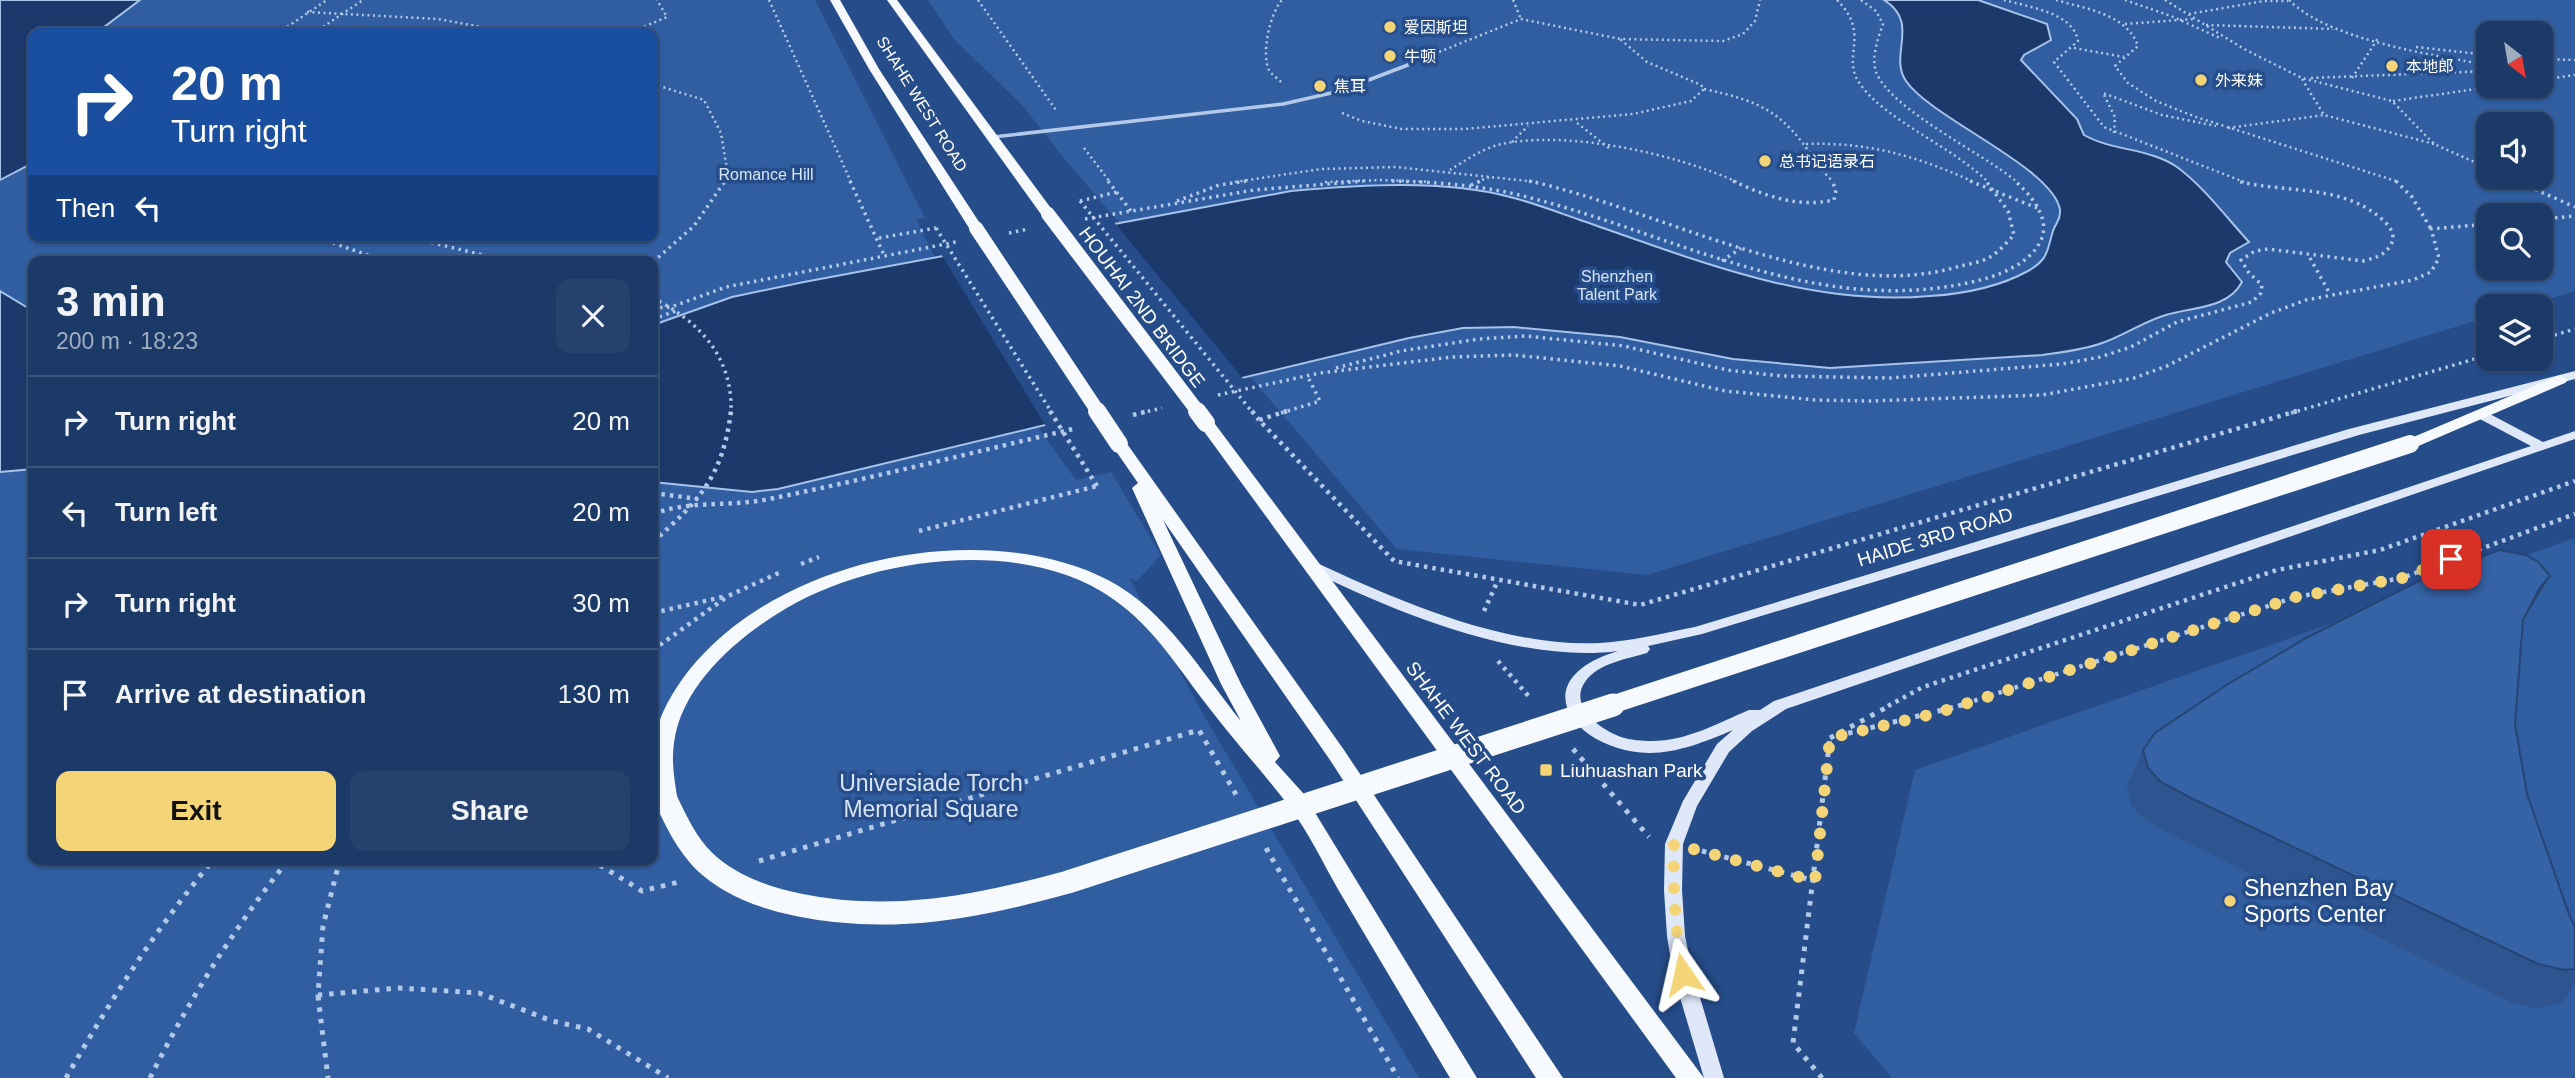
<!DOCTYPE html>
<html lang="en">
<head>
<meta charset="utf-8">
<style>
  :root { --surface:#1c3a68; --page:#25416e; --text:#f1f3f6; --muted:#a0adc0; --line:#3a547c; --accent:#f3d578 }
  body { margin:0; font-family:Arial,"Noto Sans SC",sans-serif; background:var(--page); color:var(--text); height:100vh; display:flex; flex-direction:column; font-size:26px; white-space:nowrap }
  * { box-sizing:border-box; margin:0 }
  p { font-size:23px; color:var(--muted) }
  .icon { flex:none; width:38px; height:38px; fill:none; stroke:currentColor; stroke-width:2; stroke-linecap:round; stroke-linejoin:round }
  .map { position:relative; flex:1; overflow:hidden }
  .panel { position:absolute; left:28px; top:256px; width:630px; height:609px; display:flex; flex-direction:column; background:var(--surface); border-radius:14px; box-shadow:0 2px 5px #0004,0 0 0 2px var(--line) }
  .panel>* { flex:none }
  .hud { position:absolute; left:28px; top:28px; width:630px; height:214px; border-radius:14px; box-shadow:0 2px 5px #0004,0 0 0 2px var(--line); background:#1a4fa0; color:#fff; overflow:hidden }
  .needle { width:46px; rotate:149deg }
  .controls { position:absolute; left:2476px; top:21px; display:grid; gap:14px }
  .controls a { display:grid; place-items:center; width:77px; height:77px; border-radius:14px; background:var(--surface); box-shadow:0 2px 5px #0004,0 0 0 2px var(--line); font-size:35px }
  .pin { position:absolute; display:grid; place-items:center; width:60px; height:60px; color:#fff; margin:-30px; border-radius:14px; box-shadow:0 4px 10px #0006 }
  .me { position:absolute; width:77px; margin:-38px; rotate:349deg; stroke-linejoin:round; filter:drop-shadow(0 0 5px #0008) }
  .turn { display:flex; align-items:center; gap:24px; height:147px; padding:0 28px; font-size:32px }
  .turn .icon { width:91px; height:91px; stroke-width:2.5 }
  .turn b { display:block; font-size:49px; line-height:60px }
  .then { display:flex; align-items:center; height:66px; padding:0 28px; background:#0003; gap:14px; font-size:26px }
  .round { display:grid; place-items:center; flex:none; width:74px; height:74px; border-radius:14px; background:var(--page) }
  .summary { display:flex; align-items:center; justify-content:space-between; height:119px; padding:0 28px }
  h1 { font-size:42px; font-weight:600; line-height:52px }
  .button { display:flex; gap:14px; margin-top:auto; padding:14px 28px }
  .button a { flex:1; height:80px; border-radius:14px; background:var(--accent); color:#111; font-size:28px; font-weight:600; line-height:80px; text-align:center }
  .button a+a { background:var(--page); color:var(--text) }
  ul { padding:0; list-style:none }
  li { display:flex; align-items:center; gap:21px; height:91px; padding:0 28px; border-top:2px solid var(--line) }
  li div { flex:1 }
  li b { display:block; font-size:26px }
  li em { font-style:normal }
  .map>svg:first-child { display:block }
  .green { fill:#305ea1; fill-rule:evenodd }
  .water { fill:#1b396a; stroke:#a8c3ea; stroke-width:2 }
  .pier { fill:#264d8a }
  .lines { fill:none; stroke-linecap:round; stroke-linejoin:round }
  .path-far3 { stroke:#b3c9e9; stroke-width:2.5; stroke-dasharray:2 3.5; stroke-linecap:butt }
  .path-far2 { stroke:#b3c9e9; stroke-width:3.5; stroke-dasharray:2.5 4.5; stroke-linecap:butt }
  .path-far1 { stroke:#b3c9e9; stroke-width:4.5; stroke-dasharray:3.5 5; stroke-linecap:butt }
  .path { stroke:#b3c9e9; stroke-width:5; stroke-dasharray:4.5 7; stroke-linecap:butt }
  .service { stroke:#b3c9e9; stroke-width:3.5 }
  .secondary { fill:#dee8f8; fill-rule:evenodd }
  .primary { fill:#f6f9fe; fill-rule:evenodd }
  .path-bridge-far1 { stroke:#b3c9e9; stroke-width:3.5; stroke-dasharray:2.5 4.5; stroke-linecap:butt }
  .path-bridge { stroke:#b3c9e9; stroke-width:4.5; stroke-dasharray:3.5 5; stroke-linecap:butt }
  .primary-bridge-far2 { stroke:#f6f9fe; stroke-width:14 }
  .primary-bridge-far1 { stroke:#f6f9fe; stroke-width:18 }
  .primary-bridge { stroke:#f6f9fe; stroke-width:23 }
  .wall { fill:#2e558f }
  .shaded-wall { fill:#264574 }
  .building { fill:#3663a6; stroke:#264574; stroke-width:2 }
  .route { stroke:#f3d578; stroke-width:12; stroke-dasharray:0 21.6 }
  .poi-dot { fill:#f3d578; stroke:#264d8a; stroke-width:2.5 }
  .labels { text-anchor:middle; dominant-baseline:central; stroke-width:7; stroke-linejoin:round; paint-order:stroke }
  .far-poi-label { font-size:16px; fill:#fff; stroke:#264d8a; text-anchor:start }
  .far-street-label { font-size:16px; fill:#fff; stroke:#264d8a }
  .far-park-label { font-size:16px; fill:#d7e4f7; stroke:#264d8a }
  .street-label { font-size:19px; fill:#fff; stroke:#264d8a }
  .poi-label { font-size:19px; fill:#fff; stroke:#264d8a; text-anchor:start }
  .near-park-label { font-size:23px; fill:#d7e4f7; stroke:#264d8a }
  .near-poi-label { font-size:23px; fill:#fff; stroke:#264d8a; text-anchor:start }
</style>
</head>
<body>
<div class="map">
<svg width="2575" height="1078" viewBox="0 0 2575 1078">
  <rect width="100%" height="100%" fill="#264d8a"/>
  <g class="green">
    <path d="M 140,0 L 815,0 L 925,218 L 916,219 L 935,258 L 732,297 L 653,325 L 653,261 L 33,261 L 33,311 L 0,291 L 0,180 L 33,163 L 33,236 L 653,236 L 653,33 L 96,33 Z"/>
    <path d="M 928,0 L 2575,0 L 2575,291 L 2525,306 L 2488,306 L 2488,317 L 1647,575 L 1397,549 L 1063,157 L 1023,106 L 954,39 ZM 2488,33 L 2541,33 L 2541,86 L 2488,86 ZM 2488,124 L 2541,124 L 2541,177 L 2488,177 ZM 2488,215 L 2541,215 L 2541,268 L 2488,268 Z"/>
    <path d="M 1037,426 L 1076,480 L 1111,472 L 1161,555 L 1137,581 L 1129,578 L 1203,714 L 1419,1078 L 0,1078 L 0,472 L 33,469 L 33,859 L 653,859 L 653,482 L 752,492 L 778,489 Z"/>
    <path d="M 2575,538 L 2575,1078 L 1892,1078 L 1854,1033 L 1915,770 Z"/>
  </g>
  <g class="water">
    <path d="M 0,0 L 140,0 L 96,33 L 33,33 L 33,163 L 0,180 Z"/>
    <path d="M 1884,0 L 1978,0 L 2047,24 L 2051,40 L 2024,55 L 2021,60 L 2077,119 L 2084,135 C 2112,151 2150,148 2177,167 C 2204,187 2227,218 2249,242 L 2230,253 L 2226,262 L 2242,282 C 2228,309 2192,307 2166,315 C 2144,321 2124,336 2102,343 C 2083,350 2063,352 2043,355 L 1830,368 L 1733,359 L 1620,337 L 1514,327 L 1463,328 L 1409,338 L 778,489 L 752,492 L 653,482 L 653,325 L 732,297 L 804,282 L 1291,191 C 1359,185 1443,179 1510,197 C 1534,203 1557,212 1580,220 C 1694,259 1807,307 1930,296 C 1961,294 1999,287 2028,271 C 2049,259 2047,250 2053,231 C 2056,222 2061,220 2060,210 C 2054,168 1931,118 1906,81 C 1888,55 1921,23 1884,0 Z"/>
    <path d="M 0,291 L 33,311 L 33,469 L 0,472 Z"/>
  </g>
  <path class="pier" d="M 1113,221 L 1245,381 L 1047,428 L 941,254 Z"/>
  <g class="lines">
    <g class="path-far3">
      <path d="M 769,0 L 851,182"/>
      <path d="M 978,0 L 1056,110"/>
      <path d="M 1513,0 L 1521,19"/>
      <path d="M 1837,0 C 1872,35 1840,56 1860,84 C 1885,120 1953,147 1988,182"/>
      <path d="M 1861,0 L 1876,11 L 1883,24 C 1878,38 1871,57 1876,72 C 1891,110 1983,153 2017,182"/>
      <path d="M 2004,0 C 2028,7 2073,12 2078,41 L 2054,62 L 2104,127 L 2244,182"/>
      <path d="M 2056,0 C 2085,9 2126,13 2138,46 L 2115,66 L 2128,83 L 2156,101 L 2196,117 L 2399,182"/>
      <path d="M 2125,0 L 2171,16 L 2222,39"/>
      <path d="M 2165,0 L 2244,49 L 2302,78 L 2392,101 L 2434,144 L 2488,168"/>
      <path d="M 2289,0 C 2328,40 2433,55 2488,65"/>
      <path d="M 307,12 L 438,19 L 514,33"/>
      <path d="M 2189,14 L 2264,1 L 2288,1"/>
      <path d="M 2125,24 L 2193,19"/>
      <path d="M 2206,25 L 2333,29"/>
      <path d="M 278,33 L 327,0"/>
      <path d="M 314,33 L 363,0"/>
      <path d="M 629,33 L 667,17 L 657,0"/>
      <path d="M 2416,47 L 2488,55"/>
      <path d="M 2074,48 L 2124,57"/>
      <path d="M 1429,56 L 1521,19 L 1620,39 L 1723,41 L 1743,34 L 1755,21 L 1760,0"/>
      <path d="M 2541,59 L 2575,60"/>
      <path d="M 2541,74 L 2553,76"/>
      <path d="M 2311,78 L 2488,71"/>
      <path d="M 2352,78 L 2377,40 L 2380,41"/>
      <path d="M 2302,79 L 2324,115 L 2434,144"/>
      <path d="M 2541,80 L 2575,75"/>
      <path d="M 1281,82 C 1277,78 1272,75 1269,70 C 1261,54 1270,13 1282,0"/>
      <path d="M 653,84 L 704,100 L 721,133 L 728,176 L 724,182"/>
      <path d="M 1704,89 C 1760,101 1784,112 1815,161 C 1820,169 1827,175 1833,182"/>
      <path d="M 2393,101 L 2497,86"/>
      <path d="M 1342,113 L 1362,121 L 1402,129 L 1464,129 L 1633,114 L 1691,101 L 1704,89 L 1701,85 L 1647,62 L 1620,39"/>
      <path d="M 1577,123 L 1609,148"/>
      <path d="M 2228,128 L 2324,115"/>
      <path d="M 2114,133 L 2115,117 L 2103,93 L 2162,115 L 2216,126"/>
      <path d="M 1512,142 L 1528,126"/>
      <path d="M 1806,144 C 1870,142 1916,156 1974,182"/>
      <path d="M 1084,148 L 1110,182"/>
      <path d="M 1450,170 C 1466,160 1483,148 1502,144 C 1569,130 1676,154 1737,182"/>
      <path d="M 2508,177 L 2520,182"/>
      <path d="M 1235,182 L 1321,169 L 1396,167 L 1537,182"/>
      <path d="M 1325,182 L 1382,180 L 1430,182"/>
      <path d="M 1477,182 L 1492,176"/>
    </g>
    <g class="path-far2">
      <path d="M 850,181 L 884,255"/>
      <path d="M 1108,181 L 1131,211"/>
      <path d="M 1392,181 C 1435,182 1477,185 1519,195 C 1670,231 1815,320 1976,281 C 1999,276 2031,263 2041,240 C 2051,218 2030,194 2015,181"/>
      <path d="M 1529,181 C 1657,208 1829,307 1960,266 C 1969,264 1982,262 1990,257 C 1999,252 2007,242 2014,235 L 2008,211 L 1986,181"/>
      <path d="M 1733,181 C 1766,196 1797,208 1834,200 L 1836,190 L 1832,181"/>
      <path d="M 1970,181 L 2037,208"/>
      <path d="M 2396,181 L 2412,197 L 2431,229"/>
      <path d="M 2516,181 L 2575,207"/>
      <path d="M 1471,185 L 1481,181"/>
      <path d="M 1080,201 L 1117,192"/>
      <path d="M 1177,201 L 1219,185 L 1247,181"/>
      <path d="M 1085,219 L 1254,190 L 1364,181"/>
      <path d="M 2541,219 L 2575,216"/>
      <path d="M 1009,233 L 1028,229"/>
      <path d="M 313,236 L 385,261"/>
      <path d="M 404,236 L 508,261"/>
      <path d="M 879,238 L 936,228"/>
      <path d="M 2310,258 L 2330,294"/>
      <path d="M 1722,261 L 1741,248"/>
      <path d="M 653,262 L 694,226 L 725,181"/>
      <path d="M 653,298 C 700,322 733,357 731,413"/>
      <path d="M 653,308 L 671,307 L 726,287 L 956,242"/>
      <path d="M 653,319 L 676,311"/>
      <path d="M 2541,339 L 2575,329"/>
      <path d="M 1336,368 L 1401,351 L 1479,339 L 1526,336 L 1624,346 L 1727,370 L 1781,376 L 1891,378 L 2062,364 L 2100,357 L 2131,347 L 2177,322 L 2252,302 L 2261,293 L 2262,285 L 2249,273 L 2241,260 L 2255,251 L 2268,249 L 2363,261 C 2374,258 2384,256 2390,246 C 2396,237 2392,229 2385,222 C 2345,183 2287,194 2237,181"/>
      <path d="M 1218,395 L 1320,373 L 1452,357 L 1514,355 L 1620,366 L 1725,391 L 1815,400 L 1870,401 L 2042,395 L 2134,378 L 2167,366 L 2271,313 L 2306,300 L 2413,280 L 2431,272 L 2439,258 L 2431,229 L 2488,224"/>
      <path d="M 1141,413 L 1162,408"/>
      <path d="M 1281,413 L 1320,401 L 1307,375"/>
      <path d="M 2291,413 L 2488,355"/>
    </g>
    <g class="path-far1">
      <path d="M 1287,411 L 1259,420 L 1394,561 L 1640,605 L 2297,411"/>
      <path d="M 1133,415 L 1148,411"/>
      <path d="M 653,493 L 698,499"/>
      <path d="M 653,514 C 690,500 731,507 769,499 C 873,478 975,452 1077,428"/>
      <path d="M 919,531 L 1097,486"/>
      <path d="M 653,542 C 700,500 723,476 731,411"/>
      <path d="M 801,564 L 819,557"/>
      <path d="M 1484,611 L 1498,580"/>
      <path d="M 653,613 L 727,596"/>
      <path d="M 653,650 L 728,596 L 783,571"/>
      <path d="M 1498,661 L 1531,699"/>
      <path d="M 1888,706 L 1923,687 L 2277,570 L 2380,550 L 2575,481"/>
      <path d="M 1958,706 L 2296,597 L 2402,578 L 2575,514"/>
    </g>
    <g class="path">
      <path d="M 1837,736 L 1963,705"/>
      <path d="M 1830,738 L 1891,705"/>
      <path d="M 1573,749 L 1649,837"/>
      <path d="M 1266,848 L 1398,1078"/>
      <path d="M 1702,851 L 1815,881"/>
      <path d="M 340,859 L 323,926 L 318,995 L 399,988 L 479,993 L 552,1021 L 588,1029 L 668,1078"/>
      <path d="M 590,859 L 642,891 L 683,881"/>
      <path d="M 759,861 L 1199,730 L 1238,798"/>
      <path d="M 318,996 L 328,1078"/>
      <path d="M 66,1078 C 110,1001 157,927 214,859"/>
      <path d="M 150,1078 C 189,1000 234,928 289,859"/>
      <path d="M 1822,1078 L 1793,1043 L 1830,738"/>
    </g>
    <path class="service" d="M 993,137 L 1283,104 L 1340,91 L 1413,63"/>
    <path class="secondary" d="M 2575,371 L 2575,379 L 2359,435 L 1702,634 L 1648,646 L 1650,649 L 1647,653 C 1627,659 1598,663 1585,682 C 1568,706 1601,730 1621,737 C 1630,740 1642,741 1652,741 C 1687,741 1718,723 1749,710 L 1760,710 L 1774,701 L 2531,446 L 2478,418 L 2476,415 L 2478,412 L 2486,412 L 2543,442 L 2575,431 L 2575,439 L 1786,709 L 1752,731 L 1729,752 L 1697,806 L 1683,844 L 1682,890 L 1685,936 L 1693,974 L 1724,1078 L 1704,1078 L 1673,974 L 1667,936 L 1664,890 L 1665,844 L 1683,801 L 1717,744 L 1733,730 C 1707,741 1678,753 1649,753 C 1577,752 1519,681 1618,651 C 1518,664 1393,611 1305,568 L 1303,565 L 1305,562 L 1315,562 C 1398,601 1506,648 1600,643 C 1632,641 1664,633 1695,627 L 2349,429 Z"/>
    <g class="primary">
      <path d="M 830,0 L 840,0 L 879,69 L 983,228 L 981,231 L 971,231 L 969,228 L 869,69 Z"/>
      <path d="M 887,0 L 897,0 L 1053,211 L 1053,217 L 1043,217 Z"/>
      <path d="M 2560,375 L 2568,380 L 2565,383 L 2416,447 L 2410,449 L 2402,444 L 2404,441 Z"/>
      <path d="M 1206,418 L 1212,420 L 1704,1078 L 1676,1078 L 1200,426 L 1198,423 L 1200,420 Z"/>
      <path d="M 1119,439 L 1125,441 L 1344,750 L 1563,1078 L 1536,1078 L 1330,760 L 1163,520 L 1241,684 L 1280,756 L 1275,762 L 1303,793 L 1477,1078 L 1450,1078 C 1413,1016 1376,953 1339,891 C 1323,863 1308,831 1288,805 C 1263,772 1235,742 1210,709 C 1180,671 1154,627 1113,599 C 1023,535 866,557 777,614 C 732,642 681,688 674,743 C 671,763 675,783 678,802 L 675,808 L 667,810 L 659,808 C 645,782 652,735 664,710 C 734,566 971,510 1108,580 C 1166,610 1201,672 1241,721 L 1221,684 L 1132,488 L 1138,483 L 1111,444 Z"/>
    </g>
    <g class="path-bridge-far1">
      <path d="M 1080,201 L 1253,413"/>
      <path d="M 936,228 L 1052,413"/>
    </g>
    <g class="path-bridge">
      <path d="M 1050,411 L 1097,486"/>
      <path d="M 1252,411 L 1259,420"/>
    </g>
    <g class="primary-bridge-far2">
      <path d="M 1048,214 L 1199,413"/>
      <path d="M 976,228 L 1099,413"/>
    </g>
    <g class="primary-bridge-far1">
      <path d="M 1097,411 L 1119,444"/>
      <path d="M 1197,411 L 1206,423"/>
      <path d="M 1608,706 L 2410,444"/>
    </g>
    <path class="primary-bridge" d="M 667,802 C 677,823 687,844 704,861 C 730,886 764,898 799,905 C 891,924 978,907 1068,882 L 1613,705"/>
  </g>
  <path class="wall" d="M 2529,611 L 2523,620 L 2515,724 L 2527,794 L 2570,917 L 2575,926 L 2575,985 L 2560,1004 L 2535,1008 L 2510,1002 L 2173,835 L 2144,819 L 2131,805 L 2127,786 L 2143,750 Z"/>
  <path class="shaded-wall" d="M 2550,576 L 2529,611 L 2518,624 L 2539,589 Z"/>
  <path class="building" d="M 2499,550 L 2526,555 L 2538,562 L 2550,576 L 2539,589 L 2523,620 L 2515,724 L 2527,794 L 2570,917 L 2575,926 L 2575,969 L 2564,970 L 2538,964 L 2191,798 L 2161,782 L 2148,768 L 2143,750 L 2155,733 L 2228,684 L 2308,637 L 2417,582 Z"/>
  <g class="lines">
    <path class="route" d="M 1683,974 C 1675,930 1673,888 1674,844 L 1815,881 L 1830,738 L 1937,713 L 2296,597 L 2402,578 L 2451,559"/>
  </g>
  <g class="poi-dot">
    <circle cx="1390" cy="27" r="7"/>
    <circle cx="1390" cy="56" r="7"/>
    <circle cx="2392" cy="66" r="7"/>
    <circle cx="2201" cy="80" r="7"/>
    <circle cx="1320" cy="86" r="7"/>
    <circle cx="1765" cy="161" r="7"/>
    <rect x="1539" y="763" width="14" height="14" rx="3.5"/>
    <circle cx="2230" cy="901" r="7"/>
  </g>
  <g class="labels">
    <g class="far-poi-label">
      <text x="1404" y="27">爱因斯坦</text>
      <text x="1404" y="56">牛顿</text>
      <text x="2406" y="66">本地郎</text>
      <text x="2215" y="80">外来妹</text>
      <text x="1334" y="86">焦耳</text>
      <text x="1779" y="161">总书记语录石</text>
    </g>
    <g class="far-street-label">
      <text transform="translate(922 104) rotate(58)">SHAHE WEST ROAD</text>
    </g>
    <g class="far-park-label">
      <text x="766" y="174">Romance Hill</text>
      <text x="1617" y="276">Shenzhen<tspan x="1617" dy="18">Talent Park</tspan></text>
    </g>
    <g class="street-label">
      <text transform="translate(1142 307) rotate(53)">HOUHAI 2ND BRIDGE</text>
      <text transform="translate(1935 537) rotate(-17)">HAIDE 3RD ROAD</text>
      <text transform="translate(1466 738) rotate(53)">SHAHE WEST ROAD</text>
    </g>
    <g class="poi-label">
      <text x="1560" y="770">Liuhuashan Park</text>
    </g>
    <g class="near-park-label">
      <text x="931" y="783">Universiade Torch<tspan x="931" dy="26">Memorial Square</tspan></text>
    </g>
    <g class="near-poi-label">
      <text x="2244" y="888">Shenzhen Bay<tspan x="2244" dy="26">Sports Center</tspan></text>
    </g>
  </g>
</svg>
<div class="controls">
<a><svg class="needle" viewBox="-14 -14 28 28"><path d="M0-13l5 13h-10z" fill="#e53935"/><path d="M0 13l5-13h-10z" fill="#a0adc0"/></svg></a>
<a><svg class="icon" aria-label="sound" viewBox="0 0 24 24"><path d="M4 9h4l5-4v14l-5-4H4zM17 9q2 3 0 6"/></svg></a>
<a><svg class="icon" aria-label="search" viewBox="0 0 24 24"><circle cx="10" cy="10" r="6"/><path d="M15 15l6 6"/></svg></a>
<a><svg class="icon" aria-label="layers" viewBox="0 0 24 24"><path d="M12 4l9 5-9 5-9-5zM3 14l9 5 9-5"/></svg></a>
</div>
<div class="pin" style="left:2451px;top:559px;background:#d93025"><svg class="icon" aria-label="arrive" viewBox="0 0 24 24"><path d="M6 21V4h12l-3 4 3 4H6"/></svg></div>
<svg class="me" style="left:1683px;top:974px" viewBox="-20 -20 40 40"><path d="M0-17L14 15 0 8-14 15z" fill="#f3d578" stroke="#fff" stroke-width="4"/></svg>
<div class="hud">
<div class="turn"><svg class="icon" aria-label="right" viewBox="0 0 24 24"><path d="M7 20v-9h11M14 6l5 5-5 5"/></svg><div><b>20 m</b>Turn right</div></div>
<div class="then">Then<svg class="icon" aria-label="left" viewBox="0 0 24 24"><path d="M17 20v-9H6M10 6l-5 5 5 5"/></svg></div>
</div>
<section class="panel">
<div class="summary"><div><h1>3 min</h1><p>200 m · 18:23</p></div><a class="round"><svg class="icon" aria-label="close" viewBox="0 0 24 24"><path d="M6 6l12 12M18 6L6 18"/></svg></a></div>
<ul>
<li><svg class="icon" aria-label="right" viewBox="0 0 24 24"><path d="M7 20v-9h11M14 6l5 5-5 5"/></svg><div><b>Turn right</b></div><em>20 m</em></li>
<li><svg class="icon" aria-label="left" viewBox="0 0 24 24"><path d="M17 20v-9H6M10 6l-5 5 5 5"/></svg><div><b>Turn left</b></div><em>20 m</em></li>
<li><svg class="icon" aria-label="right" viewBox="0 0 24 24"><path d="M7 20v-9h11M14 6l5 5-5 5"/></svg><div><b>Turn right</b></div><em>30 m</em></li>
<li><svg class="icon" aria-label="arrive" viewBox="0 0 24 24"><path d="M6 21V4h12l-3 4 3 4H6"/></svg><div><b>Arrive at destination</b></div><em>130 m</em></li>
</ul>
<div class="button"><a>Exit</a><a>Share</a></div>
</section>
</div>
</body>
</html>
